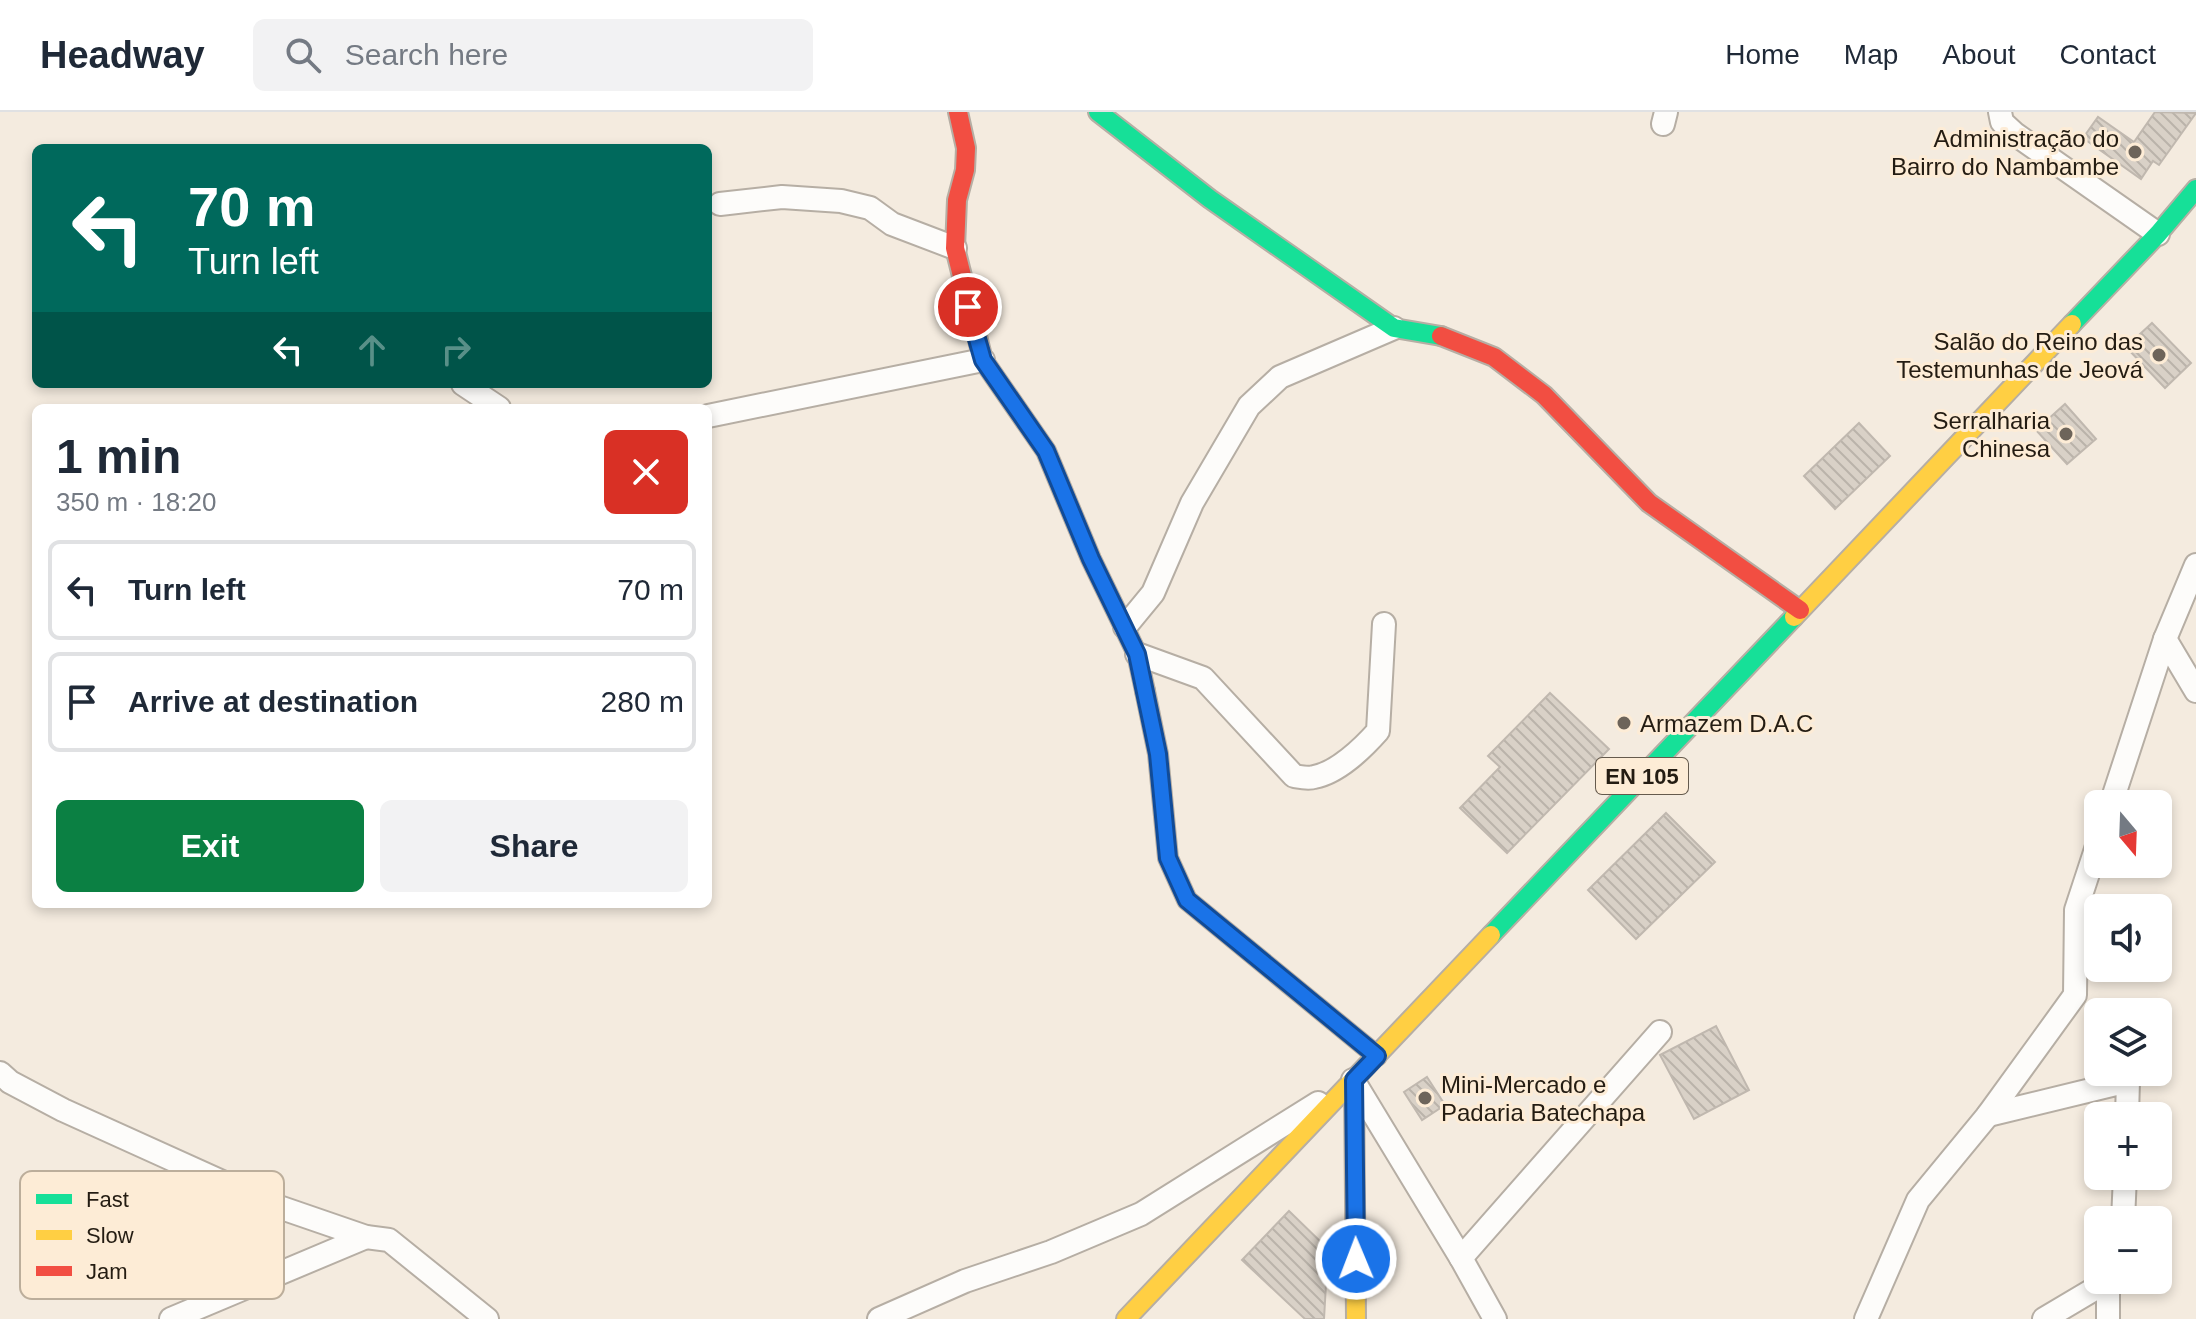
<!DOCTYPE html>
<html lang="en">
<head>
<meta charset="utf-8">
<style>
  :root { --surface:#fff; --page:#f2f2f3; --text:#1f2937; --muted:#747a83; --line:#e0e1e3; --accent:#0b8043 }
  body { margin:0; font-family:Helvetica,sans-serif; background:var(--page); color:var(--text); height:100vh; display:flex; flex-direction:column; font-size:30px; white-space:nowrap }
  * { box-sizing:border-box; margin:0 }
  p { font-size:26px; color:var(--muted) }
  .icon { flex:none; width:44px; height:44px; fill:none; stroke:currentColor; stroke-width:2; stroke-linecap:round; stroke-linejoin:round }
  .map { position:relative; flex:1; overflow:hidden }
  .sheet { position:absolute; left:32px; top:292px; width:680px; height:504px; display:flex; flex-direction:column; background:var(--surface); border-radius:12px; box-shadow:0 4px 12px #0003 }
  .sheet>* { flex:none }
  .top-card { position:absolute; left:32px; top:32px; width:680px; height:244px; border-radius:12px; box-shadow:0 4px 12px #0003; background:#00695c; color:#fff; overflow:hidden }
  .needle { width:52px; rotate:161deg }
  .buttons { position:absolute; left:2084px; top:678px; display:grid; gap:16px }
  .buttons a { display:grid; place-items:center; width:88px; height:88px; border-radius:12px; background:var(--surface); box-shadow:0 4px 12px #0003; font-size:40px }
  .pin { position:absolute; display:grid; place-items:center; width:68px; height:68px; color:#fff; margin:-34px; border:4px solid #fff; border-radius:50%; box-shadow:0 2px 8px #0007 }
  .me { position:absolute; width:88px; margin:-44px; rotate:359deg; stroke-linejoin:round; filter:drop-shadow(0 0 6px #0008) }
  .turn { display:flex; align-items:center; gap:28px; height:168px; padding:0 24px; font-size:36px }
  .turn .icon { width:104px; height:104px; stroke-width:2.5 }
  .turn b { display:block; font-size:56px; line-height:68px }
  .lanes { display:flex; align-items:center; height:76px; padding:0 24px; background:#0003; justify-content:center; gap:40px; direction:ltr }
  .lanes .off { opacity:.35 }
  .round { display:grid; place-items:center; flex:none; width:84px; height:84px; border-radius:12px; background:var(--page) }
  .headline { display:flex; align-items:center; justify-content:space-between; height:136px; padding:0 24px }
  h1 { font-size:48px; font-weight:700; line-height:60px }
  .button { display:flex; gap:16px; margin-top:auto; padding:16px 24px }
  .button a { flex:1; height:92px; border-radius:12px; background:var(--accent); color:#fff; font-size:32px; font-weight:700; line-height:92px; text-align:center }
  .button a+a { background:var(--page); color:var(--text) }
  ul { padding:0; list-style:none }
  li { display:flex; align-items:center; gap:24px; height:100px; margin:0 16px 12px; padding:0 8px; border:4px solid var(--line); border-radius:12px }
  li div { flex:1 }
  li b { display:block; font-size:30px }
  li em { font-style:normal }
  header { display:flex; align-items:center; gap:48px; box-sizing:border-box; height:112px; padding:0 40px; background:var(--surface); border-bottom:2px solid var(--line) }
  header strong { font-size:38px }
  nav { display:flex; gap:44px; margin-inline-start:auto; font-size:28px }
  .search { width:560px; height:72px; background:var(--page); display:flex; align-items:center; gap:20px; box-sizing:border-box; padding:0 28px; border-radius:12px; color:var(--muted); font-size:30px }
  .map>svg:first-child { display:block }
  .building { fill:url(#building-back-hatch); stroke:#c0b8af; stroke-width:2 }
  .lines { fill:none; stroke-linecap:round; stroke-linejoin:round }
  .street-casing { stroke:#b6aea4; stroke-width:26 }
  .fast-casing { stroke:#b6aea4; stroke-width:22 }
  .slow-casing { stroke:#b6aea4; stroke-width:22 }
  .jam-casing { stroke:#b6aea4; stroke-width:22 }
  .street { stroke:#fdfcfa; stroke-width:22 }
  .fast { stroke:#16e098; stroke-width:18 }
  .slow { stroke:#ffcf43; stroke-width:18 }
  .jam { stroke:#f24e42; stroke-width:18 }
  .route-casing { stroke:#114b97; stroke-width:20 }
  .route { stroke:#1a73e8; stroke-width:14 }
  .poi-dot { fill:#6d645a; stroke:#fdecd6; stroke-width:3 }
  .labels { text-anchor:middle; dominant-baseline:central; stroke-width:6; stroke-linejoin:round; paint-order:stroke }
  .shield { fill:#fdecd6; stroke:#655a4d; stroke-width:2 }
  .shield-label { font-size:22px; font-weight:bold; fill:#241c12 }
  .poi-label { font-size:24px; fill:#241c12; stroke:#fdecd6; text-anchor:end }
  .key { fill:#fdecd6; stroke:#bcae9b; stroke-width:2 }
  .key-label { font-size:22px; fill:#241c12 }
</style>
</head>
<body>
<header>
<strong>Headway</strong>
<div class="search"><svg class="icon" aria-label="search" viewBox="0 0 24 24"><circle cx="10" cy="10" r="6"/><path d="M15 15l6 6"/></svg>Search here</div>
<nav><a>Home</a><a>Map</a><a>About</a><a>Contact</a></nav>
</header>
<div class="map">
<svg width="2196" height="1207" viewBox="0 0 2196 1207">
  <defs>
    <pattern id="building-back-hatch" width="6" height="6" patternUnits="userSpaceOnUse" patternTransform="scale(2)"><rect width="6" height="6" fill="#d9d1c7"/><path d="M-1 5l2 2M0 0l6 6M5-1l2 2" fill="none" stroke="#bab3aa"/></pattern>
  </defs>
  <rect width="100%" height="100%" fill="#f4ebdf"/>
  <g class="building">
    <path d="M 2155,0 L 2196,1 L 2159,53 L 2153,49 L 2141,67 L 2083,26 L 2098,5 L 2134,30 Z"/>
    <path d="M 2152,211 L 2191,251 L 2165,276 L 2126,235 Z"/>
    <path d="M 2065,292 L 2096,327 L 2067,352 L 2036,318 Z"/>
    <path d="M 1859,311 L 1890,344 L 1835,397 L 1804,364 Z"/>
    <path d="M 1550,581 L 1609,637 L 1507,741 L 1460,696 L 1500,655 L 1488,644 Z"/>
    <path d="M 1666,701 L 1715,750 L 1636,827 L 1588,778 Z"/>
    <path d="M 1716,914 L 1749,978 L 1694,1007 L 1660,943 Z"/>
    <path d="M 1427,965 L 1445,993 L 1422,1008 L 1404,980 Z"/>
    <path d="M 1289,1099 L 1328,1137 L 1324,1207 L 1305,1207 L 1242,1148 Z"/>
  </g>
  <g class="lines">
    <defs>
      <g id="street">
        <path d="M 2000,0 L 2002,10 L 2015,22 L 2158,122"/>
        <path d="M 1663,12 L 1666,0"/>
        <path d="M 720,92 L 782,85 L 841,89 L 870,96 L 892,112 L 955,136"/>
        <path d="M 463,272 L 499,296"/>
        <path d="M 708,304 L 983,248"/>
        <path d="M 1125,515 L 1153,481 L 1192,391 L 1249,294 L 1280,265 L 1394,216"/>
        <path d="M 2165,527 L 2196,579"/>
        <path d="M 1137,542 L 1203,566 L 1294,664 C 1300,665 1308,667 1314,665 C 1337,661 1363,636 1378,619 L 1384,512"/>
        <path d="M 2111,692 L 2165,527 L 2196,453"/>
        <path d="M 0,961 L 10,970 L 63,998 L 273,1093 L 366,1125 L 389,1128 L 487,1207"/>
        <path d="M 1353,968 L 1461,1146 L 1495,1207"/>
        <path d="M 1988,1003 L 2128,969 L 2127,1004"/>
        <path d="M 2123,1108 L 2125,1064"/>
        <path d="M 1461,1146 L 1660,920"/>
        <path d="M 266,1166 L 273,1093"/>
        <path d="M 171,1207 L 366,1125"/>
        <path d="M 879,1207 L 965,1169 L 1051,1140 L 1141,1102 L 1318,991"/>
        <path d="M 1866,1207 L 1918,1088 L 1988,1003 L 2075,883 L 2076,798 L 2098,731"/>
        <path d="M 2044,1207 L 2108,1169"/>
        <path d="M 2108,1207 L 2108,1168"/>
      </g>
      <g id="fast">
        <path d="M 1098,0 L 1210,87 L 1394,216 L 1441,224"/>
        <path d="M 2072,212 L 2158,122 L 2196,77"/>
        <path d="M 1491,823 L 1794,505"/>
      </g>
      <g id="slow">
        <path d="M 1794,505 L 2072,212"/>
        <path d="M 1145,579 L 1158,642 L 1168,746 L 1187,788 L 1377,944"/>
        <path d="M 1354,968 L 1356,1207"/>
        <path d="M 1126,1207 L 1491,823"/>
      </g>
      <g id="jam">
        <path d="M 958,0 L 966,36 L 965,58 L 957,88 L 955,136 L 983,248 L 1046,339 L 1091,447 L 1137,542 L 1145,579"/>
        <path d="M 1441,224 L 1494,245 L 1544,283 L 1649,391 L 1800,498"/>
      </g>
    </defs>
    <use href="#street" class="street-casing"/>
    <use href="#fast" class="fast-casing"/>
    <use href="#slow" class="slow-casing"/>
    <use href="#jam" class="jam-casing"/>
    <use href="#street" class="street"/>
    <use href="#fast" class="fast"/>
    <use href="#slow" class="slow"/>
    <use href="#jam" class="jam"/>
  </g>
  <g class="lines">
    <defs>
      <path id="route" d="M 968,195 L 983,248 L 1046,339 L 1091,447 L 1137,542 L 1158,642 L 1168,746 L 1187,788 L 1377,944 L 1354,968 L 1356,1147"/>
    </defs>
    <use href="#route" class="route-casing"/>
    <use href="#route" class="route"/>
  </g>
  <g class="poi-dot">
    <circle cx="2135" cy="40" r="8"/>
    <circle cx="2159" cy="243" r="8"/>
    <circle cx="2066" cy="322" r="8"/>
    <circle cx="1624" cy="611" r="8"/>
    <circle cx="1425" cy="986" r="8"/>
  </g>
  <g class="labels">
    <rect class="shield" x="1596" y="646" width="92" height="36" rx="6"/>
    <g class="shield-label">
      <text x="1642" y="664">EN 105</text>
    </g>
    <g class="poi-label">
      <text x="2119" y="26">Administração do<tspan x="2119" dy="28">Bairro do Nambambe</tspan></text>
      <text x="2143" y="229">Salão do Reino das<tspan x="2143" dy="28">Testemunhas de Jeová</tspan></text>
      <text x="2050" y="308">Serralharia<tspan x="2050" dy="28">Chinesa</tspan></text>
      <text x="1640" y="611" text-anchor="start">Armazem D.A.C</text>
      <text x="1441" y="972" text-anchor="start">Mini-Mercado e<tspan x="1441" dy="28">Padaria Batechapa</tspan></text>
    </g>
  </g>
  <rect x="20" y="1059" width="264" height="128" rx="12" class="key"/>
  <rect x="36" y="1082" width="36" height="10" fill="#16e098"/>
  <rect x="36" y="1118" width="36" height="10" fill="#ffcf43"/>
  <rect x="36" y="1154" width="36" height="10" fill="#f24e42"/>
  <g class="key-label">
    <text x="86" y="1095">Fast</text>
    <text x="86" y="1131">Slow</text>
    <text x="86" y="1167">Jam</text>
  </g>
</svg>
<div class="buttons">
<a><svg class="needle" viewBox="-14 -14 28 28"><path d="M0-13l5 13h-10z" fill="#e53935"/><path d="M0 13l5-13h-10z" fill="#747a83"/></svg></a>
<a><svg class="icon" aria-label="sound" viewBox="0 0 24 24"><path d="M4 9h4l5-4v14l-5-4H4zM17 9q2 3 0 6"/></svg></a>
<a><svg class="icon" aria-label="layers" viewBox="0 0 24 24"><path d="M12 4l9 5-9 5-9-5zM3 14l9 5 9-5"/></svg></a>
<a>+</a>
<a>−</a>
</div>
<div class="pin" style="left:968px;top:195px;background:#d93025"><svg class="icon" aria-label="arrive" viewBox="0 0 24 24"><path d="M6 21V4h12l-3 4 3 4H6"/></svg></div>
<svg class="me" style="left:1356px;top:1147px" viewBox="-20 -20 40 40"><circle r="17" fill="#1a73e8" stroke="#fff" stroke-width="3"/><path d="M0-11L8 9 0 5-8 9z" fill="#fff"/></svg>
<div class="top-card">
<div class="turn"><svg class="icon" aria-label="left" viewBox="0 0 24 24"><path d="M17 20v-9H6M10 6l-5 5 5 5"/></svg><div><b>70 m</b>Turn left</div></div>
<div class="lanes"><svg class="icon" aria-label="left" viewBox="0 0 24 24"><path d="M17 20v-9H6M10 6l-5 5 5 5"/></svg><svg class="icon off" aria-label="ahead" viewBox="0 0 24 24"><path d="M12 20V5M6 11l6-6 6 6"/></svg><svg class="icon off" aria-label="right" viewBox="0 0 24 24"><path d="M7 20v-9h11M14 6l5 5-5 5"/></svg></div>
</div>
<section class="sheet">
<div class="headline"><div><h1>1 min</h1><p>350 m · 18:20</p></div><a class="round" style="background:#d93025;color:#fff"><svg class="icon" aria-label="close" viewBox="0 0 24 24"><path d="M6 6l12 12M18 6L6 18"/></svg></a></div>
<ul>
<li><svg class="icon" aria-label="left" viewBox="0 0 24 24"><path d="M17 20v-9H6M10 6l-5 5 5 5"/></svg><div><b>Turn left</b></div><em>70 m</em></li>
<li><svg class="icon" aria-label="arrive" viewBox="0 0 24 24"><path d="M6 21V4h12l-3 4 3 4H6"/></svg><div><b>Arrive at destination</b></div><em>280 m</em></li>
</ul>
<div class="button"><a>Exit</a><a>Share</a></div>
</section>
</div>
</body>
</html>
